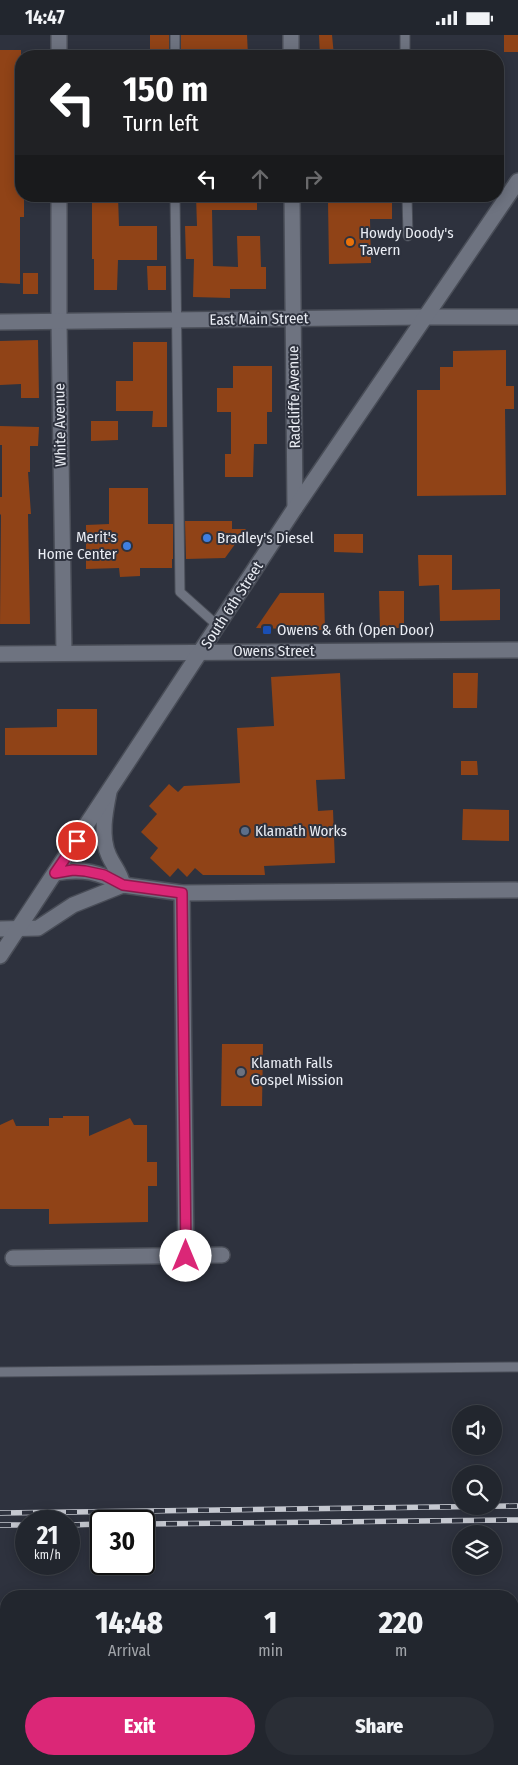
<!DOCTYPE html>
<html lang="en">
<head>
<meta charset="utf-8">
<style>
  :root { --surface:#22262e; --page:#2a2e36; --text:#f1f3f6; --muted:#a2a5aa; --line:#3f434a; --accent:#db2777 }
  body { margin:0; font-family:"Fira Sans Condensed",sans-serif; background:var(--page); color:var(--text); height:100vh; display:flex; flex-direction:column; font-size:19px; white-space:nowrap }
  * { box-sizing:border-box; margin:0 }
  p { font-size:16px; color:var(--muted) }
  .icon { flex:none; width:28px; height:28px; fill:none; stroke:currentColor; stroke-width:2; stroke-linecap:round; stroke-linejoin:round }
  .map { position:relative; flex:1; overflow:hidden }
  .sheet { position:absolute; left:0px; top:1555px; width:519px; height:175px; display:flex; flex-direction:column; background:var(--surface); border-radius:20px 20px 0 0; box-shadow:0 2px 12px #0003,0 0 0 1px var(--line) }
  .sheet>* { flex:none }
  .guide { position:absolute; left:15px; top:15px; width:489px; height:152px; border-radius:20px; box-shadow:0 2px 12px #0003,0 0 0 1px var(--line); background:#202124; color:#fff; overflow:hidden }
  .tools { position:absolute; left:452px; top:1370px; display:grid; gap:10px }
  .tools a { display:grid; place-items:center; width:50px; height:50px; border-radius:50%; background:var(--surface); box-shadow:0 2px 12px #0003,0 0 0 1px var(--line); font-size:25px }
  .speed { position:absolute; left:15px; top:1475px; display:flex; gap:10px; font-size:25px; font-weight:700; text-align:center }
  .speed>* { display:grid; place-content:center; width:65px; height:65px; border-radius:50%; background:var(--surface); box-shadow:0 2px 12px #0003,0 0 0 1px var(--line); line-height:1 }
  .speed small { font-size:12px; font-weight:400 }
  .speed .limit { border:2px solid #111; border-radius:8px; background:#fff; color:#111 }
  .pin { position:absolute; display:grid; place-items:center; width:42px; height:42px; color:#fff; margin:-21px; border:2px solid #fff; border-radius:50%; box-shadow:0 1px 5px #0007 }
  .me { position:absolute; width:55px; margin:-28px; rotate:0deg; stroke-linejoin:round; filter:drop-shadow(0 0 4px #0008) }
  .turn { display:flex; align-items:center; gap:18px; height:105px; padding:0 25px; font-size:22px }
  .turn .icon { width:65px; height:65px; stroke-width:2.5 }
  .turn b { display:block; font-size:35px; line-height:42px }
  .lanes { display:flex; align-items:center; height:48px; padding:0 25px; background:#0003; justify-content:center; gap:25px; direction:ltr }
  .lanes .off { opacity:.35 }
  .eta { display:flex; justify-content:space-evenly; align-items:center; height:85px; text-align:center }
  .eta b { font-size:30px; font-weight:800; line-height:35px }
  .button { display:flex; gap:10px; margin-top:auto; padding:10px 25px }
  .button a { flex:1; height:58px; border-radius:30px; background:var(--accent); color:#fff; font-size:20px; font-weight:800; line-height:58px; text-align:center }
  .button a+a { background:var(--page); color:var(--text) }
  .status { display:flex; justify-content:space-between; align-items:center; height:35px; padding:0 25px; background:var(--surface); direction:ltr }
  .status svg { height:14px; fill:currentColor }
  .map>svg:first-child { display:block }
  .building { fill:#904317 }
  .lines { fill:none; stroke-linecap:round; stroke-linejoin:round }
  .lane-casing { stroke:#494d57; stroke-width:11 }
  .street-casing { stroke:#494d57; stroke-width:18 }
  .secondary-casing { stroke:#494d57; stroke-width:18 }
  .lane { stroke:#6e7380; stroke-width:9 }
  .street { stroke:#6e7380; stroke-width:15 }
  .secondary { stroke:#6e7380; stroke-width:15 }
  .rail-casing { stroke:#c5c8d0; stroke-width:5.5 }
  .rail { stroke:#2e323e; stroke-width:4; stroke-dasharray:11; stroke-linecap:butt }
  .route-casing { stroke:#8e194d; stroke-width:12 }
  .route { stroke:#db2777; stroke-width:9 }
  .food-dot { fill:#e8710a; stroke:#2e323e; stroke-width:2 }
  .shop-dot { fill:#3f7fe0; stroke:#2e323e; stroke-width:2 }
  .transit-dot { fill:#1a4fb4; stroke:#2e323e; stroke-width:2 }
  .service-dot { fill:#5c6f8a; stroke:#2e323e; stroke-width:2 }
  .worship-dot { fill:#6b7280; stroke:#2e323e; stroke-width:2 }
  .labels { text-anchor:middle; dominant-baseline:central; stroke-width:4; stroke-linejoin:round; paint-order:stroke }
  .poi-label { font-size:15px; fill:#eaedf4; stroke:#2e323e; text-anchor:start }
  .street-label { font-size:15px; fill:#eaedf4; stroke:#2e323e }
</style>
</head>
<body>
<div class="status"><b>14:47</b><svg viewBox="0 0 49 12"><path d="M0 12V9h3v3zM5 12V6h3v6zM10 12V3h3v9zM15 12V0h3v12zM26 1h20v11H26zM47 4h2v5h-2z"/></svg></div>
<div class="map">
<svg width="518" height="1730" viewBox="0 0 518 1730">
  <rect width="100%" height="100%" fill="#2e323e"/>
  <g class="building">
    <rect x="150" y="0" width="19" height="21"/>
    <path d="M 181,0 L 247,0 L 248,21 L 181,21 Z"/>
    <path d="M 319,0 L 332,0 L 334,21 L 320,21 Z"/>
    <rect x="504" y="0" width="14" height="17"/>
    <path d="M 0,15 L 21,15 L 21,72 L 19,72 L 20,135 L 21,136 L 21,162 L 24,162 L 24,182 L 20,182 L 20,249 L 0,248 Z"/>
    <path d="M 92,161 L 118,161 L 119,191 L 157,191 L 157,225 L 118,225 L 117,255 L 94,255 L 94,224 L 92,224 Z"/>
    <path d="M 196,161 L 257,161 L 257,175 L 212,175 L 213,231 L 238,232 L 237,201 L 260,201 L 261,232 L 266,232 L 266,254 L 230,254 L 230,263 L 193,262 L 194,224 L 186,224 L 185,191 L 197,191 Z"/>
    <path d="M 330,161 L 392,163 L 392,184 L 370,184 L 371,228 L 329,229 L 328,166 L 330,166 Z"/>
    <path d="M 147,231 L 166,231 L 166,255 L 148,255 Z"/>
    <rect x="23" y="238" width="15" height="21"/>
    <path d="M 38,305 L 39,363 L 21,363 L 21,349 L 0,350 L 0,306 Z"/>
    <path d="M 133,307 L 167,307 L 167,392 L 152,392 L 153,376 L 116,376 L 116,346 L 133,346 Z"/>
    <path d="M 506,315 L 506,351 L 514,351 L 514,374 L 505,374 L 506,460 L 417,461 L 417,355 L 440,355 L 440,332 L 453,332 L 453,316 Z"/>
    <path d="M 233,331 L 272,331 L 272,377 L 267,377 L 267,409 L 254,409 L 253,442 L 225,442 L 225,419 L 231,419 L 231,377 L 217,377 L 217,353 L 233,353 Z"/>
    <path d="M 91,386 L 118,386 L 118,405 L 91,406 Z"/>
    <path d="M 0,391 L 39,392 L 38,411 L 30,411 L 30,437 L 28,437 L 31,479 L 28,479 L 30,589 L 0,589 L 1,479 L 0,480 L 0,462 L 2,462 L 2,410 L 0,410 Z"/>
    <path d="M 109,453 L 148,453 L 148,489 L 173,489 L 173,524 L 172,524 L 172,533 L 140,533 L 140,541 L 120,542 L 119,533 L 86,534 L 86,490 L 109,489 Z"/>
    <path d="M 185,486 L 232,486 L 232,494 L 246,494 L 225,523 L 186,524 Z"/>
    <path d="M 334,499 L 363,499 L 363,518 L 334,517 Z"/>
    <path d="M 418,520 L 452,520 L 452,555 L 500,554 L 500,585 L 440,586 L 439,550 L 419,551 Z"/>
    <path d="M 379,556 L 404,556 L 404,593 L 380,593 Z"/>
    <path d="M 280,558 L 324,558 L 325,595 L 256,593 Z"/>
    <path d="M 340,638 L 345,744 L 316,745 L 318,776 L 333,775 L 335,828 L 264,831 L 265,840 L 203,840 L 195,833 L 187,842 L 178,833 L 170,842 L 150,823 L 158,813 L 141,797 L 157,779 L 149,771 L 169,749 L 178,757 L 184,751 L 240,748 L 237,693 L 274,691 L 271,642 Z"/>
    <path d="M 453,638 L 478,638 L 477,673 L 453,673 Z"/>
    <path d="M 57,674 L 97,674 L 97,720 L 5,720 L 5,693 L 57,692 Z"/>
    <path d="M 461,726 L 477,726 L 478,740 L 461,740 Z"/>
    <path d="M 463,774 L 509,775 L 509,806 L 462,805 Z"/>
    <path d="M 222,1009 L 263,1009 L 262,1071 L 221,1071 Z"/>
    <path d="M 63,1081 L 89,1081 L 89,1101 L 130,1083 L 134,1090 L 147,1090 L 147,1127 L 157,1127 L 157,1151 L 148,1151 L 148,1187 L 49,1189 L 49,1174 L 0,1174 L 0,1090 L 13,1084 L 16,1091 L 49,1091 L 49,1083 L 63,1083 Z"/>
  </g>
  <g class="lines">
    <defs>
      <g id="lane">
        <path d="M 175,0 L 175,21"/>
        <path d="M 405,0 L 405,21"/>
        <path d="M 175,161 L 180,557 L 218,591"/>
        <path d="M 407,161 L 408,201"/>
        <path d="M 0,1337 L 518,1332"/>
      </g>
      <g id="street">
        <path d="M 291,0 L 291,21"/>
        <path d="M 59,21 L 59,0"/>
        <path d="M 59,161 L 59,287 L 64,618"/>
        <path d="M 292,161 L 295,473"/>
        <path d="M 424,282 L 518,282"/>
        <path d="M 0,619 L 518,615"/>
        <path d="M 109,757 C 105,777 100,802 109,821 C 114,832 120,837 123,850"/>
        <path d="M 55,838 C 83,833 99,837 123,850"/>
        <path d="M 182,858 L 186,1221"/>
        <path d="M 0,894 L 38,893 L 73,870 L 123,850 L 182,858 L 516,855"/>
        <path d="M 13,1223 L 222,1220"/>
      </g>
      <g id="secondary">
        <path d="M 0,287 L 424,282"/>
        <path d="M 0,921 L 295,473 L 518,146"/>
      </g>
    </defs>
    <use href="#lane" class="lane-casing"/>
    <use href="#street" class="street-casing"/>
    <use href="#secondary" class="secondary-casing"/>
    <use href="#lane" class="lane"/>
    <use href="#street" class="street"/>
    <use href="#secondary" class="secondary"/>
    <defs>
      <g id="rail">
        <path d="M 0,1478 L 518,1471"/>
        <path d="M 144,1489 L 518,1485"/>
        <path d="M 0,1490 L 26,1490"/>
        <path d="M 69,1490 L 101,1489"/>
      </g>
    </defs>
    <use href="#rail" class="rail-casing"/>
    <use href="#rail" class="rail"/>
  </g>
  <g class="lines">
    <defs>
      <path id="route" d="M 77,806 L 55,838 L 73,835 L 85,836 L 104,840 L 123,850 L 182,858 L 186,1221"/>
    </defs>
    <use href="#route" class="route-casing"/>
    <use href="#route" class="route"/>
  </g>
  <circle class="food-dot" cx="350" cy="207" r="5"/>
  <g class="shop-dot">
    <circle cx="207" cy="503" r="5"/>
    <circle cx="127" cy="511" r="5"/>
  </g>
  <rect class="transit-dot" x="262" y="590" width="10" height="10" rx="2.5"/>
  <circle class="service-dot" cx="245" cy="796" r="5"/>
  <circle class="worship-dot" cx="241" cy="1037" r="5"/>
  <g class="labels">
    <g class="poi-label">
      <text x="360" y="198">Howdy Doody's<tspan x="360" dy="17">Tavern</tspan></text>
      <text x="117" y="502" text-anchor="end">Merit's<tspan x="117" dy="17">Home Center</tspan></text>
      <text x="217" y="503">Bradley's Diesel</text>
      <text x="277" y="595">Owens &amp; 6th (Open Door)</text>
      <text x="255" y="796">Klamath Works</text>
      <text x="251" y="1028">Klamath Falls<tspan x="251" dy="17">Gospel Mission</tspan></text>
    </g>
    <g class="street-label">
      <text transform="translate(259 284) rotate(-1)">East Main Street</text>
      <text transform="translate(294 362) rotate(-91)">Radcliffe Avenue</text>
      <text transform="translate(60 390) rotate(-91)">White Avenue</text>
      <text transform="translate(232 570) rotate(-57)">South 6th Street</text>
      <text x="274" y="616">Owens Street</text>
    </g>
  </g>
</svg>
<div class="tools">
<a><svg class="icon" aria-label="sound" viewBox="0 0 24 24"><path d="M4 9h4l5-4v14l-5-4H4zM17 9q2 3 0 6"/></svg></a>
<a><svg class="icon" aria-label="search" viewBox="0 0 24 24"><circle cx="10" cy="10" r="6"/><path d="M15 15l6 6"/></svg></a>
<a><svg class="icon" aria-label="layers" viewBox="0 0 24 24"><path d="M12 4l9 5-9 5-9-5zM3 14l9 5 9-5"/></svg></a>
</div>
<div class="speed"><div>21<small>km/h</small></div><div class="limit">30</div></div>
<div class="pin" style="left:77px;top:806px;background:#d93025"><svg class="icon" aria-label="arrive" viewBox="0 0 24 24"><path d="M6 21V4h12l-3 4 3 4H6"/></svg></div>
<svg class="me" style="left:186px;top:1221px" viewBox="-20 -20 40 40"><circle r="19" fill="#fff"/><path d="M0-13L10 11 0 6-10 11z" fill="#db2777"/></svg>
<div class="guide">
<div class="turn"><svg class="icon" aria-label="left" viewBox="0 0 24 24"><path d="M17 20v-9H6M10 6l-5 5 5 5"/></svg><div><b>150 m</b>Turn left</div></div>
<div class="lanes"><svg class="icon" aria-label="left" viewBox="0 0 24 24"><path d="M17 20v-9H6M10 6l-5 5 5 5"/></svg><svg class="icon off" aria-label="ahead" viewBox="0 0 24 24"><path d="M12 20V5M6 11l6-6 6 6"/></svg><svg class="icon off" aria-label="right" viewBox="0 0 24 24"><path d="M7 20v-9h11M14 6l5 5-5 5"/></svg></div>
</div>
<section class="sheet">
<div class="eta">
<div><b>14:48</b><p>Arrival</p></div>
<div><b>1</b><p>min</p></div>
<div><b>220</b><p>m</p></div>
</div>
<div class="button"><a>Exit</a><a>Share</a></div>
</section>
</div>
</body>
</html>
